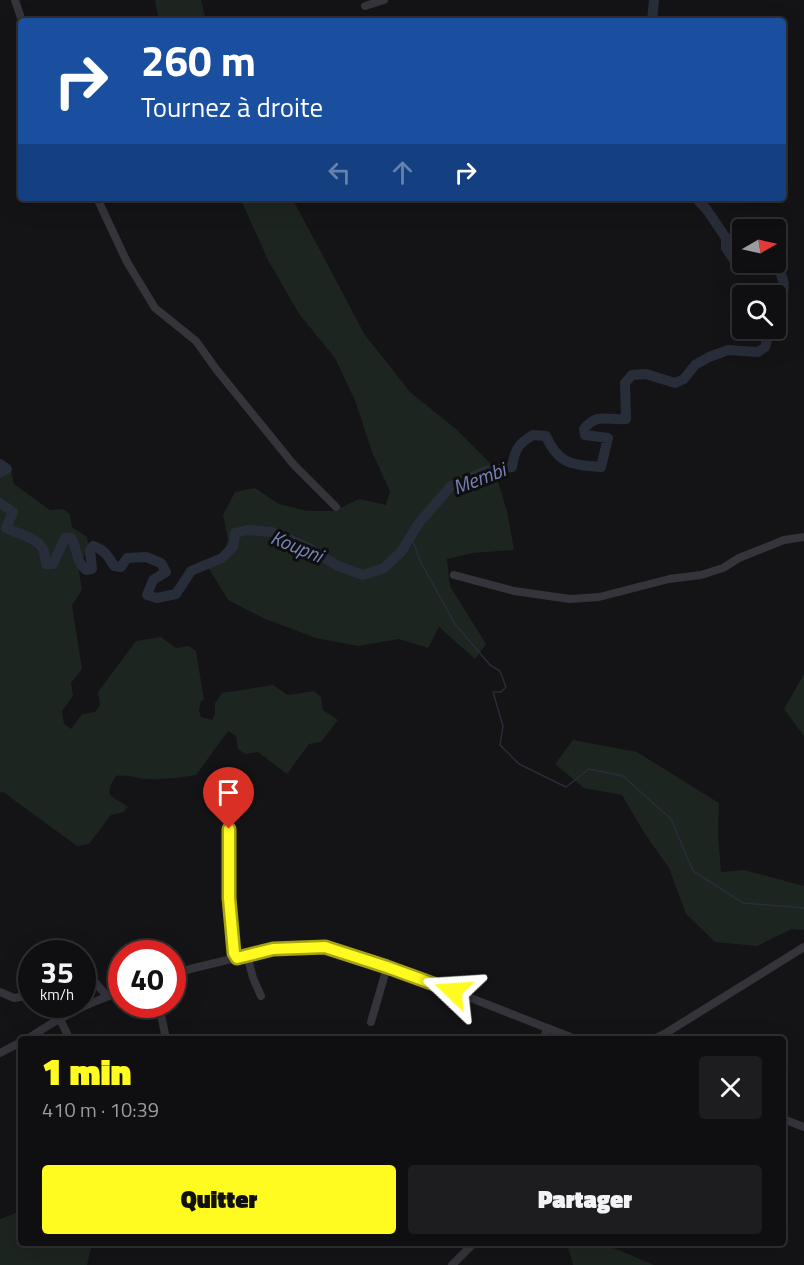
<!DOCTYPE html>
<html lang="fr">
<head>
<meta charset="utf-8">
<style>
  :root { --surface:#0f0e10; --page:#1d1c1e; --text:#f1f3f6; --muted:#9b9c9f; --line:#2f2e30; --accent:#fffb21 }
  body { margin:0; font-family:"Titillium Web",sans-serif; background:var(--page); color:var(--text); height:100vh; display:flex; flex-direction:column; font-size:22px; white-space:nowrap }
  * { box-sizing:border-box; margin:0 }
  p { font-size:20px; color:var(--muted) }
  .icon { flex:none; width:33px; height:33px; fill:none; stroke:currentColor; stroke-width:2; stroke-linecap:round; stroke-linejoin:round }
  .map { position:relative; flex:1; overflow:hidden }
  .drawer { position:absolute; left:18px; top:1036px; width:768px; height:210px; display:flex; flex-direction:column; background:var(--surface); border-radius:6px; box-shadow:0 6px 24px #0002,0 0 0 2px var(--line) }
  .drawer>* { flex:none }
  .guide { position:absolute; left:18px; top:18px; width:768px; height:183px; border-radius:6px; box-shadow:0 6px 24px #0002,0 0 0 2px var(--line); background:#1a4fa0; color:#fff; overflow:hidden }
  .needle { width:39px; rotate:81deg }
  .fabs { position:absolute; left:732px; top:219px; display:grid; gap:12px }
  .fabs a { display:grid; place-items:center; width:54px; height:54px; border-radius:6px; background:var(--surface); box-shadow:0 6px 24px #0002,0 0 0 2px var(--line); font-size:30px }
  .speed { position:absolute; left:18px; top:940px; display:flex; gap:12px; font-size:30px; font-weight:700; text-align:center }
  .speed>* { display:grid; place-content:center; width:78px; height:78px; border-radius:50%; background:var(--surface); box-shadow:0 6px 24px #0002,0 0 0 2px var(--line); line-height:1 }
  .speed small { font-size:15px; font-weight:400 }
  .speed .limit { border:9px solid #d22; background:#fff; color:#111 }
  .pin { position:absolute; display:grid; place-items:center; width:51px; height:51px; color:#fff; margin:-62px -26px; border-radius:50% 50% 50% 0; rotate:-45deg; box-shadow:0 0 6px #0007 }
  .pin .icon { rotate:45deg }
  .me { position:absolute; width:66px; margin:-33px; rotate:290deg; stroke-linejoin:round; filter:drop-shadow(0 0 4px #0008) }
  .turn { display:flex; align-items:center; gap:21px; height:126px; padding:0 24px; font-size:27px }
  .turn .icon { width:78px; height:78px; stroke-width:2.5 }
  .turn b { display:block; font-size:42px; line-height:51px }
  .lanes { display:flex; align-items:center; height:57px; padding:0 24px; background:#0003; justify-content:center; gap:30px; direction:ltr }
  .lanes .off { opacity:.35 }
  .round { display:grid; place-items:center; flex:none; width:63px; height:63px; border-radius:6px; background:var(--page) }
  .head { display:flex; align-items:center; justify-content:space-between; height:102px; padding:0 24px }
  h1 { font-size:36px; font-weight:800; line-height:45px; color:var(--accent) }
  .primary-button { display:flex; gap:12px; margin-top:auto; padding:12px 24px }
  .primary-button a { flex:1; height:69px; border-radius:6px; background:var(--accent); color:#111; font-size:24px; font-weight:800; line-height:69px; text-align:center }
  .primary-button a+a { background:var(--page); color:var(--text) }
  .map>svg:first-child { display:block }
  .green { fill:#1d2520 }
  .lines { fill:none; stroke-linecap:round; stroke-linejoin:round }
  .stream { stroke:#282d3a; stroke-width:1.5 }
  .river { stroke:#282d3a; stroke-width:10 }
  .minor { stroke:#35343b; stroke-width:8 }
  .route-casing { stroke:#a6a315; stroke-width:15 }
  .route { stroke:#fffb21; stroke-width:10 }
  .labels { text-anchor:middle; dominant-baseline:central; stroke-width:6; stroke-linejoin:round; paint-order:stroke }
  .water-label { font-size:20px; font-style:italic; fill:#7784b5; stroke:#0f0e10 }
</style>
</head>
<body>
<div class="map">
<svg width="804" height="1265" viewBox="0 0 804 1265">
  <rect width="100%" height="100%" fill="#141315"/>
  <g class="green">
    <path d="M 155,0 L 201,0 L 206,21 L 159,21 Z"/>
    <path d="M 240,198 L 292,198 L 365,335 L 410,392 L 456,429 L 493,466 L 507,511 L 514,550 L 472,553 L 447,559 L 450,586 L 486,644 L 475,659 L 439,627 L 428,648 L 399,639 L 358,646 L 316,638 L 263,618 L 228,600 L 206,564 L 221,560 L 228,540 L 223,515 L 235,492 L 255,488 L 279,504 L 307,511 L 334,511 L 359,499 L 386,505 L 390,491 L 372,452 L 356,403 L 335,358 L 299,314 L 268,260 Z"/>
    <path d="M 0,463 L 11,471 L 14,484 L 50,510 L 63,509 L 70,514 L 72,527 L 87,537 L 89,550 L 78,565 L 82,590 L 72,605 L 82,669 L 71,683 L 73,696 L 62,711 L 64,724 L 71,729 L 82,714 L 95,712 L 100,705 L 98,692 L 136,641 L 161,637 L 176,648 L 189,646 L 196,651 L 204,700 L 201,701 L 199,710 L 201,717 L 212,720 L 215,714 L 215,703 L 222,693 L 273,685 L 288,695 L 314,691 L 321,697 L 323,710 L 338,720 L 321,742 L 309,744 L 287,774 L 258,752 L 245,754 L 238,749 L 236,736 L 228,731 L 196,775 C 184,777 162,780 149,779 C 138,779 127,774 116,776 C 101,799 115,796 128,807 L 124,812 L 111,815 L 89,844 L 77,846 L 3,792 L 0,793 Z"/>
    <path d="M 804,674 L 804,736 L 784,709 Z"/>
    <path d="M 573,740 L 637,752 L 719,803 L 718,835 L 721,872 L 744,870 L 804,886 L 804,930 L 792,929 L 757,946 L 715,942 L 686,914 L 669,868 L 643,831 L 622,795 L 584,788 L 555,764 Z"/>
    <path d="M 21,1211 L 21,1244 L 92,1244 L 87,1265 L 0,1265 L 0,1219 Z"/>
    <path d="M 588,1244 L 604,1244 L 654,1265 L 573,1265 L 568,1247 Z"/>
  </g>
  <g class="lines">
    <path class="stream" d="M 411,535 L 420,561 L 455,624 L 490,665 L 500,671 L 506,687 L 501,692 L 493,692 L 503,726 L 500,745 L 519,764 L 566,787 L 589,769 L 623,776 L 671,819 L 693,871 L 743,903 L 804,908"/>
    <g class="river">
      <path d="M 652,21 L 654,0"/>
      <path d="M 696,198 L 707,210 L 726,238 L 726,248 L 737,264 L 747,269 L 755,267 L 760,262"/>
      <path d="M 772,262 C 790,279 784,296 776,316"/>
      <path d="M 0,464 L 7,469 L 0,473"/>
      <path d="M 0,503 L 13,512 L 6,528 C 17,534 37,537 43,549 C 45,553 45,560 46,564 L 53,564 L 65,538 L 71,538 C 78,549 75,561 86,570 L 92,569 L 90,550 L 93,546 C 105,550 108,556 114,566 L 121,567 L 127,558 L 146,557 L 161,563 L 166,572 L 153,580 L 147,595 L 157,598 L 176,594 L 191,571 L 222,558 L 233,547 L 235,533 L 248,530 L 272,532 L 307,547 L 338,566 L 363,575 L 384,568 L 401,552 L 419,523 L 451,486 L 486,471 L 512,467 C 515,449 518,444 533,435 L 546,436 C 558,464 572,465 601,467 L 608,438 L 585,435 L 584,429 C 598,412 607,421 626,419 L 625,383 L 632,375 L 646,374 L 675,383 L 684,379 L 695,365 L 709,357 L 728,350 L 758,352 L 765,347 L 771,328"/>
    </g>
    <g class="minor">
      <path d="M 15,0 L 22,21"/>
      <path d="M 365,6 L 384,0"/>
      <path d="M 97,198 L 127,262 L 155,308 L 196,341 L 216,369 L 294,465 L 336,507"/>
      <path d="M 454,575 L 514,591 L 570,599 L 599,597 L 669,579 L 701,575 L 723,568 L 739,558 L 784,540 L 804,537"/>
      <path d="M 229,829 L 229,898 L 234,953 L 237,958"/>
      <path d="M 247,955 L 253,978 L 261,996"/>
      <path d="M 28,967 L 32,973"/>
      <path d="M 172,976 L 190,969 L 273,949 L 325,947 L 440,986 L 578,1040"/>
      <path d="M 82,982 L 92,979 L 107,996"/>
      <path d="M 0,992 L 14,998 L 32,995"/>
      <path d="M 48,1005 L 54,1014 L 59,1017 L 70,1040"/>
      <path d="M 159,1005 L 166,1039"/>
      <path d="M 371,1022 L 387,967"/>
      <path d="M 26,1040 C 55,1020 87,1002 122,992"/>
      <path d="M 543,1040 L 547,1029"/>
      <path d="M 652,1040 L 666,1033 L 804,947"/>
      <path d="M 0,1053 L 21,1042"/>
      <path d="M 783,1119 L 804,1127"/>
      <path d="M 452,1265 L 473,1244"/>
    </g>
  </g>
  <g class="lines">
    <defs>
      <path id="route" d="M 229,829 L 229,898 L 234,953 L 237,958 L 273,949 L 325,947 L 387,967 L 453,991"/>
    </defs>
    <use href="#route" class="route-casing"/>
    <use href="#route" class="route"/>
  </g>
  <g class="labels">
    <g class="water-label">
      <text transform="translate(479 478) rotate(-21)">Membi</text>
      <text transform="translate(297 546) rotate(22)">Koupni</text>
    </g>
  </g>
</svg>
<div class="fabs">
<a><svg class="needle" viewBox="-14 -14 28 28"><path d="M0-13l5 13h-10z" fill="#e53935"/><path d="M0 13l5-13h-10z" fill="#9b9c9f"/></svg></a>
<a><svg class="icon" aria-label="search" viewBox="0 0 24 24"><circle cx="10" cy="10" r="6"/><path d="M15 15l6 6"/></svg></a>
</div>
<div class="speed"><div>35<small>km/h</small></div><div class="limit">40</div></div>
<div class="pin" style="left:229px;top:829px;background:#d93025"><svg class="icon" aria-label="arrive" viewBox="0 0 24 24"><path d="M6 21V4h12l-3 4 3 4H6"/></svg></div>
<svg class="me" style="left:453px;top:991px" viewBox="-20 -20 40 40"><path d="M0-17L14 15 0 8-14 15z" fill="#fffb21" stroke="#fff" stroke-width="4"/></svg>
<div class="guide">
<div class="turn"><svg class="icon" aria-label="right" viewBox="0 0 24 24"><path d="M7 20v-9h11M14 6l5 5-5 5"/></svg><div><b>260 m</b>Tournez à droite</div></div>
<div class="lanes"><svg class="icon off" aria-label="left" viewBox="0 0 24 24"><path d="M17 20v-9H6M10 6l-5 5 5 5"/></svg><svg class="icon off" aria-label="ahead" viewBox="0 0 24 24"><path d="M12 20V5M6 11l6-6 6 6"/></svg><svg class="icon" aria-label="right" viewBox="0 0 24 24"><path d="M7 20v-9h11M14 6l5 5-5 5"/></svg></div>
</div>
<section class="drawer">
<div class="head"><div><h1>1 min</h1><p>410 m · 10:39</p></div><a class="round"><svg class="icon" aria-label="close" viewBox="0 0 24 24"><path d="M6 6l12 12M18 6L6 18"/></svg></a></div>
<div class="primary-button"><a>Quitter</a><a>Partager</a></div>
</section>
</div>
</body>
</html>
